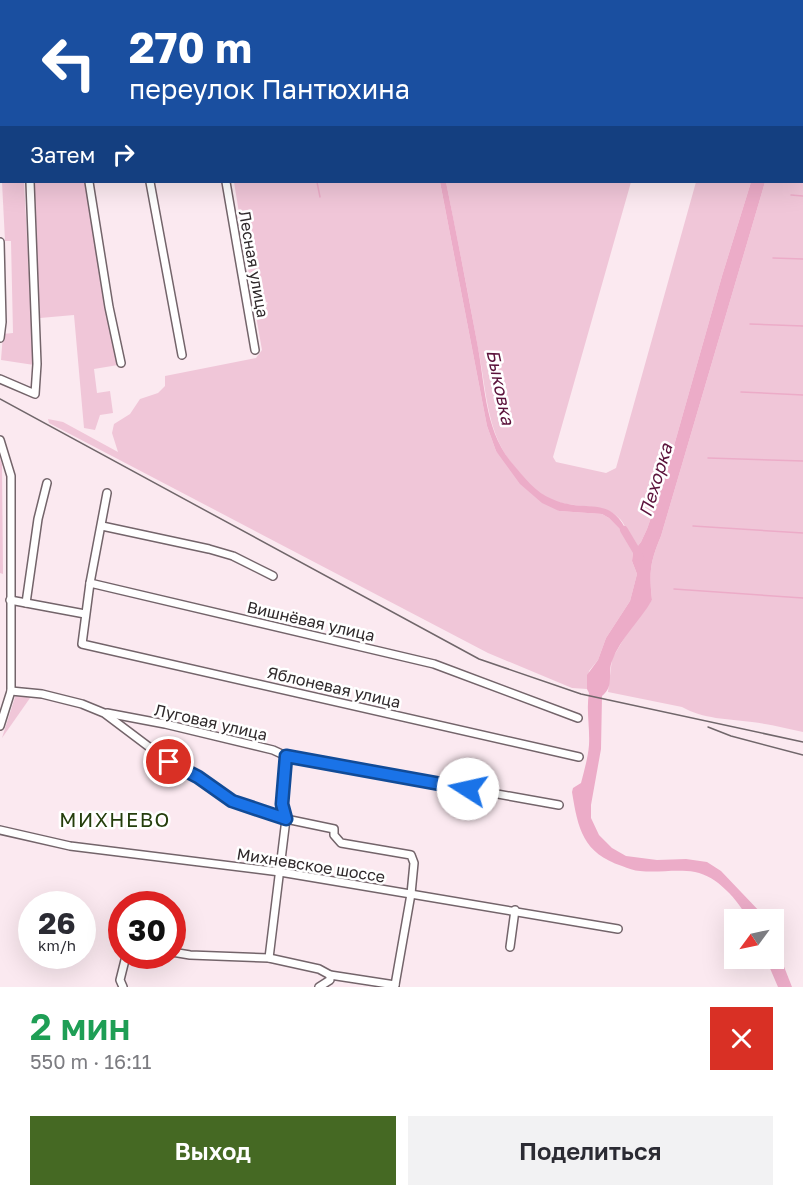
<!DOCTYPE html>
<html lang="ru">
<head>
<meta charset="utf-8">
<style>
  :root { --surface:#fff; --page:#f2f2f3; --text:#2b2b33; --muted:#7c7c81; --accent:#456923 }
  body { margin:0; font-family:"Golos Text",sans-serif; background:var(--page); color:var(--text); height:100vh; display:flex; flex-direction:column; font-size:22px; white-space:nowrap }
  * { box-sizing:border-box; margin:0 }
  p { font-size:20px; color:var(--muted) }
  .icon { flex:none; width:33px; height:33px; fill:none; stroke:currentColor; stroke-width:2; stroke-linecap:round; stroke-linejoin:round }
  .map { position:relative; height:987px; overflow:hidden }
  .side { display:flex; flex-direction:column; background:var(--surface); flex:1 }
  .side>* { flex:none }
  .guide { position:absolute; left:0px; top:0px; width:804px; height:183px; box-shadow:0 6px 24px #0002; background:#1a4fa0; color:#fff; overflow:hidden }
  .needle { width:39px; rotate:237deg }
  .tools { position:absolute; left:724px; top:909px; display:grid; gap:12px }
  .tools a { display:grid; place-items:center; width:60px; height:60px; border-radius:0px; background:var(--surface); box-shadow:0 6px 24px #0002; font-size:30px }
  .speed { position:absolute; left:18px; top:891px; display:flex; gap:12px; font-size:30px; font-weight:700; text-align:center }
  .speed>* { display:grid; place-content:center; width:78px; height:78px; border-radius:50%; background:var(--surface); box-shadow:0 6px 24px #0002; line-height:1 }
  .speed small { font-size:15px; font-weight:400 }
  .speed .limit { border:9px solid #d22; background:#fff; color:#111 }
  .pin { position:absolute; display:grid; place-items:center; width:51px; height:51px; color:#fff; margin:-26px; border:3px solid #fff; border-radius:50%; box-shadow:0 2px 6px #0007 }
  .me { position:absolute; width:66px; margin:-33px; rotate:280deg; stroke-linejoin:round; filter:drop-shadow(0 0 4px #0008) }
  .turn { display:flex; align-items:center; gap:21px; height:126px; padding:0 30px; font-size:27px }
  .turn .icon { width:78px; height:78px; stroke-width:2.5 }
  .turn b { display:block; font-size:42px; line-height:51px }
  .then { display:flex; align-items:center; height:57px; padding:0 30px; background:#0003; gap:12px; font-size:22px }
  .round { display:grid; place-items:center; flex:none; width:63px; height:63px; border-radius:0px; background:var(--page) }
  .head { display:flex; align-items:center; justify-content:space-between; height:102px; padding:0 30px }
  h1 { font-size:36px; font-weight:600; line-height:45px; color:#1e9e55 }
  .button { display:flex; gap:12px; margin-top:auto; padding:12px 30px }
  .button a { flex:1; height:69px; border-radius:0px; background:var(--accent); color:#fff; font-size:24px; font-weight:600; line-height:69px; text-align:center }
  .button a+a { background:var(--page); color:var(--text) }
  .map>svg:first-child { display:block }
  .green { fill:#f0c6d8 }
  .water { fill:#ecacc8 }
  .lines { fill:none; stroke-linecap:round; stroke-linejoin:round }
  .stream { stroke:#ecacc8; stroke-width:1.5 }
  .river { stroke:#ecacc8; stroke-width:8 }
  .minor-casing { stroke:#73646a; stroke-width:10 }
  .minor { stroke:#fff; stroke-width:7 }
  .rail { stroke:#70666a; stroke-width:1.5 }
  .route-casing { stroke:#114b97; stroke-width:15 }
  .route { stroke:#1a73e8; stroke-width:10 }
  .labels { text-anchor:middle; dominant-baseline:central; stroke-width:5; stroke-linejoin:round; paint-order:stroke }
  .street-label { font-size:16px; fill:#2f292b; stroke:#fff }
  .water-label { font-size:18px; font-style:italic; fill:#5b123b; stroke:#fff }
  .quarter-label { font-size:20px; letter-spacing:1.5px; fill:#253e0c; stroke:#fff }
</style>
</head>
<body>
<div class="map">
<svg width="803" height="987" viewBox="0 0 803 987">
  <rect width="100%" height="100%" fill="#fbe9f0"/>
  <g class="green">
    <path d="M 107,0 L 413,0 L 413,1 L 107,2 Z"/>
    <path d="M 421,0 L 682,0 L 422,2 Z"/>
    <path d="M 803,50 L 803,732 C 786,728 769,724 752,722 C 728,719 703,719 682,707 L 608,692 L 612,659 L 630,628 L 652,600 C 649,572 650,562 661,536 L 765,182 L 802,182 Z"/>
    <path d="M 2,182 L 24,182 L 34,365 L 1,360 L 3,334 L 13,333 L 11,241 L 5,241 Z"/>
    <path d="M 33,182 L 86,182 L 106,310 L 118,365 L 94,369 L 97,393 L 110,391 L 113,413 L 100,415 L 95,430 L 84,428 L 74,315 L 40,318 Z"/>
    <path d="M 234,182 L 440,182 L 487,426 L 496,451 L 559,511 L 602,514 L 609,518 L 629,537 C 619,498 584,511 554,501 C 537,494 521,475 510,461 C 486,429 486,386 478,348 C 468,292 457,237 446,182 L 631,182 L 553,457 L 556,462 L 606,473 L 616,468 L 696,182 L 751,182 L 722,276 L 664,481 L 647,529 L 641,542 L 633,552 L 632,561 L 637,574 L 630,601 L 606,638 L 598,660 L 589,671 L 587,689 L 572,688 L 488,653 L 49,423 L 48,419 L 63,422 L 118,452 L 112,433 L 114,424 L 130,414 L 140,399 L 158,393 L 165,386 L 165,376 L 256,358 L 262,350 L 256,316 L 268,303 L 252,293 Z"/>
    <path d="M 0,458 L 2,464 L 3,574 L 0,573 Z"/>
    <path d="M 16,694 L 30,698 L 2,738 Z"/>
  </g>
  <g class="water">
    <path d="M 440,182 L 446,182 C 457,235 467,289 477,342 C 485,382 484,430 512,463 C 523,476 536,493 552,499 C 587,515 612,491 630,539 L 609,518 L 602,514 L 559,511 L 542,503 L 520,484 L 496,451 L 487,426 Z"/>
    <path d="M 751,182 L 765,182 L 661,536 C 650,562 649,572 652,600 C 640,621 621,637 612,661 C 607,673 615,686 602,696 L 601,749 L 591,805 L 591,818 L 599,835 L 612,848 L 626,856 L 657,860 L 686,859 L 707,862 L 721,871 L 762,914 L 764,920 L 748,919 C 738,900 717,876 695,872 C 676,869 658,873 640,871 C 634,871 628,868 622,866 C 583,853 578,829 572,792 L 573,788 L 581,783 C 584,771 588,758 589,745 C 590,727 586,710 589,693 L 587,689 L 587,675 L 598,660 L 606,638 L 630,601 L 637,574 L 632,561 L 633,552 L 641,542 L 647,529 L 664,481 L 722,276 Z"/>
    <path d="M 774,941 L 792,987 L 778,987 L 766,959 L 774,958 Z"/>
  </g>
  <g class="lines">
    <g class="stream">
      <path d="M 280,0 L 281,2"/>
      <path d="M 474,0 L 475,2"/>
      <path d="M 317,182 L 320,197"/>
      <path d="M 791,195 L 803,196"/>
      <path d="M 773,258 L 803,259"/>
      <path d="M 750,324 L 803,326"/>
      <path d="M 741,392 L 803,395"/>
      <path d="M 708,458 L 803,461"/>
      <path d="M 693,526 L 803,533"/>
      <path d="M 674,589 L 803,598"/>
    </g>
    <path class="river" d="M 624,530 L 640,557"/>
    <defs>
      <g id="minor">
        <path d="M 14,2 L 14,0"/>
        <path d="M 0,141 L 2,122"/>
        <path d="M 89,182 L 109,307 L 121,363"/>
        <path d="M 150,182 L 182,355"/>
        <path d="M 226,182 L 255,350"/>
        <path d="M 0,242 L 2,322 L 0,338"/>
        <path d="M 0,379 L 35,394 L 37,364 L 30,182"/>
        <path d="M 0,440 L 11,476 L 11,691 L 0,726"/>
        <path d="M 102,526 L 209,549 L 233,556 L 273,576"/>
        <path d="M 90,583 L 107,493"/>
        <path d="M 10,600 L 85,614"/>
        <path d="M 26,603 L 38,519 L 47,483"/>
        <path d="M 11,691 L 42,694 L 82,704 L 104,713 L 169,762 L 198,777 L 232,801 L 286,819 L 334,829 L 334,835 L 341,843 L 411,855 L 414,863 L 411,894 L 395,985"/>
        <path d="M 107,713 L 165,724 L 273,750 L 286,756 L 559,805"/>
        <path d="M 578,718 L 434,664 L 90,583 L 82,644 L 579,757"/>
        <path d="M 0,830 L 70,846 L 280,872 L 618,929"/>
        <path d="M 510,947 L 515,910"/>
        <path d="M 172,952 L 190,955 L 269,958 L 319,969 L 330,975 L 395,985"/>
        <path d="M 269,958 L 286,819 L 282,804 L 286,756"/>
        <path d="M 123,987 L 120,980 L 126,956"/>
        <path d="M 319,987 L 330,980 L 330,975"/>
      </g>
    </defs>
    <use href="#minor" class="minor-casing"/>
    <use href="#minor" class="minor"/>
    <g class="rail">
      <path d="M 0,399 L 479,659 L 581,694 L 803,742"/>
      <path d="M 708,727 L 731,736 L 803,755"/>
    </g>
  </g>
  <g class="lines">
    <defs>
      <path id="route" d="M 169,762 L 198,777 L 232,801 L 286,819 L 282,804 L 286,756 L 468,789"/>
    </defs>
    <use href="#route" class="route-casing"/>
    <use href="#route" class="route"/>
  </g>
  <g class="labels">
    <g class="street-label">
      <text transform="translate(254 264) rotate(80)">Лесная улица</text>
      <text transform="translate(311 621) rotate(13)">Вишнёвая улица</text>
      <text transform="translate(334 687) rotate(13)">Яблоневая улица</text>
      <text transform="translate(211 722) rotate(13)">Луговая улица</text>
      <text transform="translate(311 865) rotate(9)">Михневское шоссе</text>
    </g>
    <g class="water-label">
      <text transform="translate(501 387) rotate(78)">Быковка</text>
      <text transform="translate(655 480) rotate(-73)">Пехорка</text>
    </g>
    <g class="quarter-label">
      <text x="115" y="819">МИХНЕВО</text>
    </g>
  </g>
</svg>
<div class="tools">
<a><svg class="needle" viewBox="-14 -14 28 28"><path d="M0-13l5 13h-10z" fill="#e53935"/><path d="M0 13l5-13h-10z" fill="#7c7c81"/></svg></a>
</div>
<div class="speed"><div>26<small>km/h</small></div><div class="limit">30</div></div>
<div class="pin" style="left:169px;top:762px;background:#d93025"><svg class="icon" aria-label="arrive" viewBox="0 0 24 24"><path d="M6 21V4h12l-3 4 3 4H6"/></svg></div>
<svg class="me" style="left:468px;top:789px" viewBox="-20 -20 40 40"><circle r="19" fill="#fff"/><path d="M0-13L10 11 0 6-10 11z" fill="#1a73e8"/></svg>
<div class="guide">
<div class="turn"><svg class="icon" aria-label="left" viewBox="0 0 24 24"><path d="M17 20v-9H6M10 6l-5 5 5 5"/></svg><div><b>270 m</b>переулок Пантюхина</div></div>
<div class="then">Затем<svg class="icon" aria-label="right" viewBox="0 0 24 24"><path d="M7 20v-9h11M14 6l5 5-5 5"/></svg></div>
</div>
</div>
<section class="side">
<div class="head"><div><h1>2 мин</h1><p>550 m · 16:11</p></div><a class="round" style="background:#d93025;color:#fff"><svg class="icon" aria-label="close" viewBox="0 0 24 24"><path d="M6 6l12 12M18 6L6 18"/></svg></a></div>
<div class="button"><a>Выход</a><a>Поделиться</a></div>
</section>
</body>
</html>
